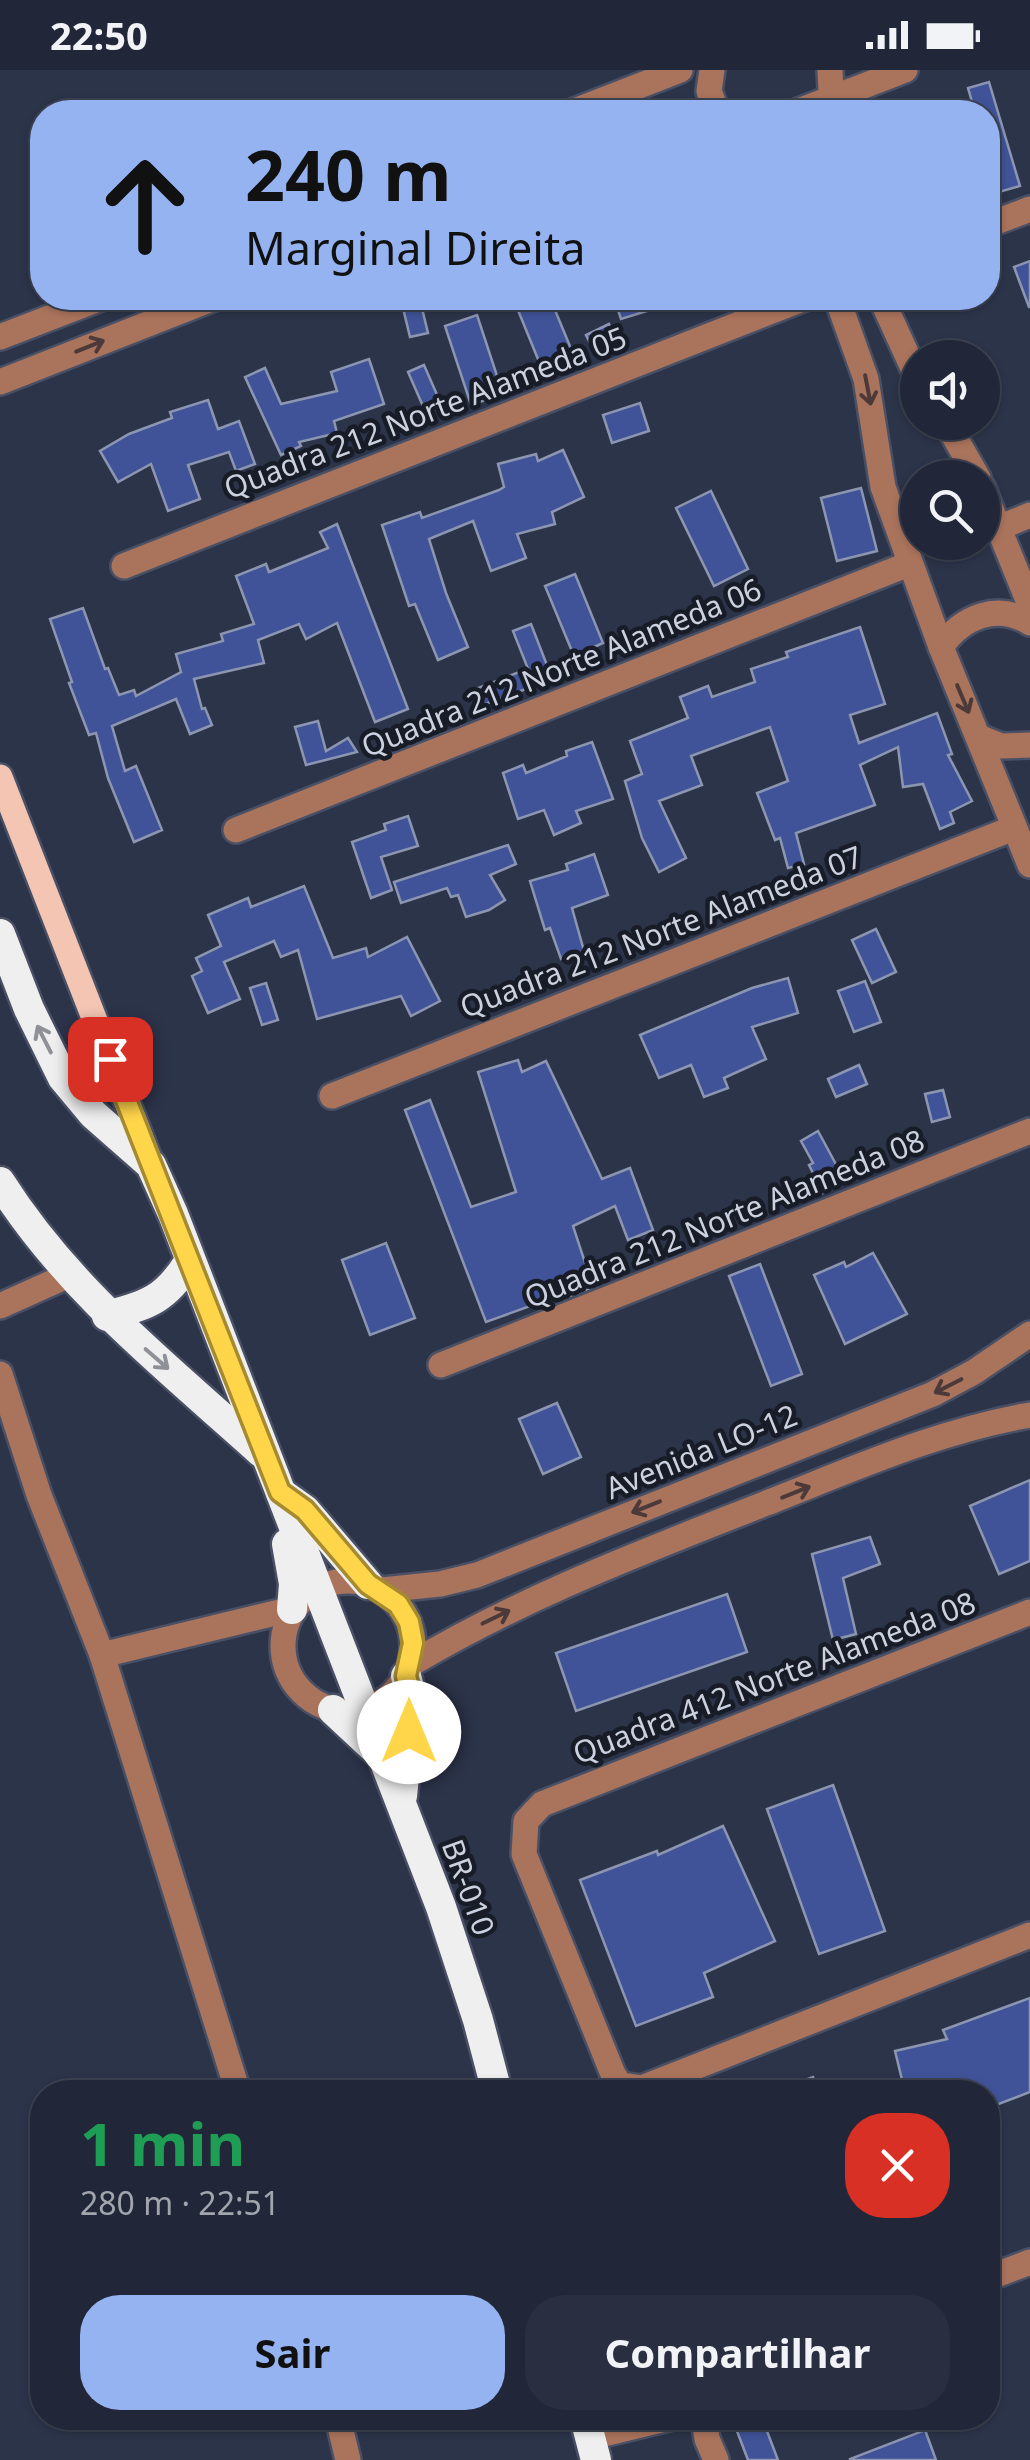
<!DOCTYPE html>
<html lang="pt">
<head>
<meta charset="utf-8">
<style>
  :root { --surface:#212738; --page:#292f40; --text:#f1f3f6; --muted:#a2a5ae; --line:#3e4453; --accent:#95b2f1 }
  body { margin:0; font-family:"Noto Sans",sans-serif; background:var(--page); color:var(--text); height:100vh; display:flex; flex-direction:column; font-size:38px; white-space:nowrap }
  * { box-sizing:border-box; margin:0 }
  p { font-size:32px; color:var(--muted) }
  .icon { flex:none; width:55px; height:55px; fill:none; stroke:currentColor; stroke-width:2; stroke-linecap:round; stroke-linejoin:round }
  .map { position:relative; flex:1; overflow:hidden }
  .panel { position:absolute; left:30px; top:2010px; width:970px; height:350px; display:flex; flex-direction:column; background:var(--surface); border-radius:40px; box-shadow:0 2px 8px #0004,0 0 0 2px var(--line) }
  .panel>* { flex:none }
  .top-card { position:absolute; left:30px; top:30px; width:970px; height:210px; border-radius:40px; box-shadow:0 2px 8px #0004,0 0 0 2px var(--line); background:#95b2f1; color:#111; overflow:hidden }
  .fabs { position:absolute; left:900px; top:270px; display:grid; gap:20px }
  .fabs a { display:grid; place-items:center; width:100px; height:100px; border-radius:50%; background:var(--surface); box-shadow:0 2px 8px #0004,0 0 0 2px var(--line); font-size:50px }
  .pin { position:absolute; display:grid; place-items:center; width:85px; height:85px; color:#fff; margin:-42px; border-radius:20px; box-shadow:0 5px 15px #0006 }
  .me { position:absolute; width:110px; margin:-55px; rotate:0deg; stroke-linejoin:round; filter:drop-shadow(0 0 8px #0008) }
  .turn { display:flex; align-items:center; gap:35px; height:210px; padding:0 50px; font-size:45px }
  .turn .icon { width:130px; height:130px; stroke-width:2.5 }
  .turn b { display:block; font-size:70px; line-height:85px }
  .round { display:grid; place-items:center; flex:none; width:105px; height:105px; border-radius:40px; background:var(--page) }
  .headline { display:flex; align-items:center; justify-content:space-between; height:170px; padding:0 50px }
  h1 { font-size:60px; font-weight:700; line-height:75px; color:#1e9e55 }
  .button { display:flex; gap:20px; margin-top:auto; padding:20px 50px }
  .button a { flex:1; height:115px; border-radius:40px; background:var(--accent); color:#111; font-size:40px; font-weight:700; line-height:115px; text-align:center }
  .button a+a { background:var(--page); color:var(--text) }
  .status { display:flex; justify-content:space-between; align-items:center; height:70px; padding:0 50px; background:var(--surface); direction:ltr }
  .status svg { height:28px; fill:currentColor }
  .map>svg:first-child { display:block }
  .building { fill:#405398; stroke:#8c96b1; stroke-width:2.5 }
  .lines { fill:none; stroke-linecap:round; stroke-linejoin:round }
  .minor-casing { stroke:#495065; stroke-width:30 }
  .major-casing { stroke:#495065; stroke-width:30 }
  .highway-casing { stroke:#495065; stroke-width:35 }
  .minor { stroke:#aa735c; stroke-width:25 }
  .major { stroke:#f3c5b2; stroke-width:25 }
  .highway { stroke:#efefef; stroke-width:30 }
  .oneway { stroke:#4b3a39 }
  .oneway2 { stroke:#8e9095 }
  .route-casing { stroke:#a68a30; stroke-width:25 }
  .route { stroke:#ffd54a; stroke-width:18 }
  .labels { text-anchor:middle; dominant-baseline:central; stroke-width:9; stroke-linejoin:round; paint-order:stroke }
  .street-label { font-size:30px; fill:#ccd1df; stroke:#181c26 }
</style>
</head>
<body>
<div class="status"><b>22:50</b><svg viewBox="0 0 49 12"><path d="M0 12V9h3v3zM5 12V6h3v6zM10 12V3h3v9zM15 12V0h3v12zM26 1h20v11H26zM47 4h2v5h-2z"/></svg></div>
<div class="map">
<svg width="1030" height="2390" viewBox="0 0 1030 2390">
  <rect width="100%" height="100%" fill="#2c344a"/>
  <g class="building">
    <path d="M 989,12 L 1020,116 L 999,122 L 988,84 L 988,42 L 975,42 L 968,18 Z"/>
    <path d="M 1030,191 L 1030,237 L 1029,237 L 1014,197 Z"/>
    <path d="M 513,228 L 550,228 L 572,281 L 540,294 Z"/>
    <path d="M 614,228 L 679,228 L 679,231 L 621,249 Z"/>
    <path d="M 420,230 L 428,263 L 410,267 L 402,234 Z"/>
    <path d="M 477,245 L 503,324 L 471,335 L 445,256 Z"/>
    <path d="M 609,254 L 618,272 L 595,283 L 586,265 Z"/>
    <path d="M 369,289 L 384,334 L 334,351 L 337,363 L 299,372 L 301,376 L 281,385 L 245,307 L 265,298 L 281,334 L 337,321 L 331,302 Z"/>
    <path d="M 424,295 L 442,336 L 426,343 L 408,302 Z"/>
    <path d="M 208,330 L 218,359 L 239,351 L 255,394 L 236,401 L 229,382 L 188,395 L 200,429 L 168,441 L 151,394 L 118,412 L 100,381 L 129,364 L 172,348 L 170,342 Z"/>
    <path d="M 640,333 L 649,361 L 612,373 L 603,345 Z"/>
    <path d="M 563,380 L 584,427 L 552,442 L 555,454 L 517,464 L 526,488 L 491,501 L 473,451 L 429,469 L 446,523 L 468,577 L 438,590 L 415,534 L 409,536 L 382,455 L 420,442 L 422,448 L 499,420 L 504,417 L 498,394 L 536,384 L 538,391 Z"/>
    <path d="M 861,418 L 877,481 L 837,491 L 821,428 Z"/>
    <path d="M 711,421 L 748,499 L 714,516 L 676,438 Z"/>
    <path d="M 337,454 L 408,639 L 375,652 L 337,553 L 306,569 L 299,554 L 258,570 L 264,593 L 194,609 L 202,639 L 205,638 L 212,655 L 190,664 L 176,629 L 112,656 L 125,701 L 136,696 L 162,760 L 134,772 L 108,708 L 96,663 L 89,665 L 69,613 L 72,612 L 50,549 L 83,538 L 105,599 L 108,598 L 119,625 L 134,620 L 136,626 L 181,602 L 176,584 L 223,571 L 221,564 L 254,554 L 236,506 L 266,494 L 269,502 L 328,478 L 320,462 Z"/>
    <path d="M 575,504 L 603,573 L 574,586 L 545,516 Z"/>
    <path d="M 531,554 L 550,603 L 532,609 L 513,561 Z"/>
    <path d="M 860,557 L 885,634 L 850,645 L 859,673 L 937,643 L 952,684 L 948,685 L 972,731 L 950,742 L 954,753 L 940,759 L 923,714 L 903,717 L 898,677 L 860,695 L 875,735 L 796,763 L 804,794 L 788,798 L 780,768 L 775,770 L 757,723 L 788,711 L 770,657 L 691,686 L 702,715 L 659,731 L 686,788 L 659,802 L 642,768 L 625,711 L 642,704 L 630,671 L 688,648 L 680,627 L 708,616 L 712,627 L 755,612 L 751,599 L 788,587 L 786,582 Z"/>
    <path d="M 519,602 L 526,619 L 483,635 L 476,619 Z"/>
    <path d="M 318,651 L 326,681 L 348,668 L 357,682 L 306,695 L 295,657 Z"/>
    <path d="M 592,672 L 613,729 L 576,741 L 581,753 L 554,765 L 544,740 L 518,749 L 503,703 L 523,695 L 526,703 L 567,686 L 566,681 Z"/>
    <path d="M 408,746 L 418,776 L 381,787 L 392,820 L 371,828 L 352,772 L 386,760 L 384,754 Z"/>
    <path d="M 508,775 L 516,794 L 490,805 L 505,830 L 489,840 L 466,847 L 458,825 L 451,827 L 447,818 L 401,833 L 394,812 Z"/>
    <path d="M 594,784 L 608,825 L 572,838 L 584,881 L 561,889 L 550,858 L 545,860 L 530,811 L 568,800 L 566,794 Z"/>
    <path d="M 304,816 L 333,888 L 366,878 L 368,887 L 407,867 L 440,931 L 411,946 L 401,926 L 317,949 L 298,880 L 281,887 L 274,871 L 224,892 L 240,929 L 208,943 L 192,906 L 202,901 L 196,888 L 221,876 L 208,845 L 248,828 L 251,837 Z"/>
    <path d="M 876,859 L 896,902 L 872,913 L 852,870 Z"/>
    <path d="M 788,908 L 798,943 L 752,957 L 766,989 L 724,1008 L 728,1018 L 704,1027 L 691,995 L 659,1008 L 640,965 L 752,918 Z"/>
    <path d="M 865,911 L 881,952 L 854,962 L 838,921 Z"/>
    <path d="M 266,913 L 278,950 L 262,955 L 250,918 Z"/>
    <path d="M 518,990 L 522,1002 L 546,991 L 602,1109 L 630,1098 L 653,1160 L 628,1170 L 615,1136 L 573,1156 L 593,1217 L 567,1227 L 566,1223 L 486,1252 L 405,1040 L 430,1030 L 471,1137 L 516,1122 L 478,1002 Z"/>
    <path d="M 859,995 L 867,1014 L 836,1027 L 828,1009 Z"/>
    <path d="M 943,1020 L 950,1047 L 932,1052 L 925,1024 Z"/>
    <path d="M 818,1061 L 845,1111 L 823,1123 L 809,1095 L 813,1093 L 801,1071 Z"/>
    <path d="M 386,1173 L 415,1248 L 370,1265 L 342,1190 Z"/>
    <path d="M 873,1183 L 907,1244 L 845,1274 L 814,1205 L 844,1192 L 846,1197 Z"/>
    <path d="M 760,1194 L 802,1304 L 771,1316 L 729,1206 Z"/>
    <path d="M 557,1333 L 581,1387 L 543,1404 L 519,1349 Z"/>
    <path d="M 1030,1410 L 1030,1491 L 999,1504 L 970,1436 Z"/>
    <path d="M 870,1467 L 880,1494 L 843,1508 L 856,1564 L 833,1570 L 812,1484 Z"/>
    <path d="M 727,1524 L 747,1582 L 576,1641 L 556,1583 Z"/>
    <path d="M 833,1715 L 885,1861 L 819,1884 L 767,1739 Z"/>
    <path d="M 723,1756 L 775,1871 L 704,1903 L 713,1927 L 636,1956 L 580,1810 L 657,1781 L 658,1785 Z"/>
    <path d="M 1030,1928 L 1030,2022 L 988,2038 L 988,2022 L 905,2022 L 895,1981 L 947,1969 L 943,1960 Z"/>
    <path d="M 813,2007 L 818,2022 L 774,2022 L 774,2021 Z"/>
    <path d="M 732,2348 L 762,2348 L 778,2390 L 748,2390 Z"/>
    <path d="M 925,2360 L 936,2390 L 850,2390 L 850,2389 Z"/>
  </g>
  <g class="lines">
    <defs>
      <g id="minor">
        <path d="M 712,0 L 709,21 L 717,42"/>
        <path d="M 830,0 L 832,42"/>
        <path d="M 572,42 L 680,0"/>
        <path d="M 796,42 L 905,0"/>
        <path d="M 988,155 L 1030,139"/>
        <path d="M 837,228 L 866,309 L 883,417 L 941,577 L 1030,795"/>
        <path d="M 881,228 L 918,309"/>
        <path d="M 0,267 L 101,228"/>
        <path d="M 0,312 L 214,228"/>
        <path d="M 946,352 L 978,408"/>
        <path d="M 982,417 L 1030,535"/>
        <path d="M 1001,457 L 1030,445"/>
        <path d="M 124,496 L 805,228"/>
        <path d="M 941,577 C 962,547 997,532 1030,553"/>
        <path d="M 979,667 L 1001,676 L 1030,675"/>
        <path d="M 236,760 L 909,494"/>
        <path d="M 332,1026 L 1014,758"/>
        <path d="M 0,1236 L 71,1204"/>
        <path d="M 441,1295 L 1030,1061"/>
        <path d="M 0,1304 L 39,1425 L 102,1585 L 238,2022"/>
        <circle cx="348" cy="1576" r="65"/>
        <path d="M 382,1520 L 440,1514 L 477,1505 L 933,1324 L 974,1302 L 1030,1264"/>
        <path d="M 1030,1542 L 542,1734 L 526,1751 L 524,1784 L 613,2004 L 620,2015 L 642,2018 L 1030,1865"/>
        <path d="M 102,1585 L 292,1539"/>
        <path d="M 411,1594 C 523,1527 643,1482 764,1434 C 851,1400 937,1361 1030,1345"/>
        <path d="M 988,2208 L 1030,2192"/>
        <path d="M 338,2348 L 348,2390"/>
        <path d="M 704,2348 L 707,2369 L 716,2390"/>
        <path d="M 591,2367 L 669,2348"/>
      </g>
      <path id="major" d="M 0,707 L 151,1094"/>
      <g id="highway">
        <path d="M 0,864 L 29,939 L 63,1008 L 93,1044 L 151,1095 L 173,1144 L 441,1837 L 478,1950 L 497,2022"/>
        <path d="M 0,1112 C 69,1221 167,1297 261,1382"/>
        <path d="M 107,1246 C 149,1234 165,1230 189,1192"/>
        <path d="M 281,1423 L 305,1440 L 368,1514"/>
        <path d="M 287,1474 L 294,1514 L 292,1539"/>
        <path d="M 333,1640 L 378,1682"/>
        <path d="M 402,1726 L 412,1629 L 406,1606"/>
        <path d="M 585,2348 L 596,2390"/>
      </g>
    </defs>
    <use href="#minor" class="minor-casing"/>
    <use href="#major" class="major-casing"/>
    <use href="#highway" class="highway-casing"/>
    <use href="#minor" class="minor"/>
    <use href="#major" class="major"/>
    <use href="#highway" class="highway"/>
  </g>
  <defs><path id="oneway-shaft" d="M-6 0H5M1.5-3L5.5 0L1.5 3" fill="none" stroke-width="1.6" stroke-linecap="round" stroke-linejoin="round" transform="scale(2.5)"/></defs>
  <g class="oneway">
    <use href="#oneway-shaft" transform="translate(90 276) rotate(-22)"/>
    <use href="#oneway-shaft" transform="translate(868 320) rotate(79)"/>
    <use href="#oneway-shaft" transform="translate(963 629) rotate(67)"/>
    <use href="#oneway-shaft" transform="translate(948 1316) rotate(153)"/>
    <use href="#oneway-shaft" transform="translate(796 1422) rotate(-22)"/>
    <use href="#oneway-shaft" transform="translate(646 1437) rotate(158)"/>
    <use href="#oneway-shaft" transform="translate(496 1547) rotate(-26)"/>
  </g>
  <g class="oneway2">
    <use href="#oneway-shaft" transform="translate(44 969) rotate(-117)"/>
    <use href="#oneway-shaft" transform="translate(157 1289) rotate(41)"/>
  </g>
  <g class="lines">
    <defs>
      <path id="route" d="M 110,989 L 280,1422 L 305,1440 L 368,1514 L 398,1534 L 409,1552 L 413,1573 L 406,1606 L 412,1629 L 409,1662"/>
    </defs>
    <use href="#route" class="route-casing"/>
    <use href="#route" class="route"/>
  </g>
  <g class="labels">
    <g class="street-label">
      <text transform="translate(425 342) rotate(-21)">Quadra 212 Norte Alameda 05</text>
      <text transform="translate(561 597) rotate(-22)">Quadra 212 Norte Alameda 06</text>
      <text transform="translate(661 861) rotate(-21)">Quadra 212 Norte Alameda 07</text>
      <text transform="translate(724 1148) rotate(-22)">Quadra 212 Norte Alameda 08</text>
      <text transform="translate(701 1381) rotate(-22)">Avenida LO-12</text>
      <text transform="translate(774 1607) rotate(-21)">Quadra 412 Norte Alameda 08</text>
      <text transform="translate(469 1817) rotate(70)">BR-010</text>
    </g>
  </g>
</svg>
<div class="fabs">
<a><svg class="icon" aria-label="sound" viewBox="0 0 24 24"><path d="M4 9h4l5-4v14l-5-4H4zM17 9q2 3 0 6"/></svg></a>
<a><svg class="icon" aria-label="search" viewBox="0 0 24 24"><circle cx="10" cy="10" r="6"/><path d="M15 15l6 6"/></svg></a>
</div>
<div class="pin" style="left:110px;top:989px;background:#d93025"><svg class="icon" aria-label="arrive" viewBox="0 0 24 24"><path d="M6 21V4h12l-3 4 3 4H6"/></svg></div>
<svg class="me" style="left:409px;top:1662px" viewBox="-20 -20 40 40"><circle r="19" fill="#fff"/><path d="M0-13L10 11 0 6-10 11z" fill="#ffd54a"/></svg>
<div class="top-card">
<div class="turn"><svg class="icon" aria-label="ahead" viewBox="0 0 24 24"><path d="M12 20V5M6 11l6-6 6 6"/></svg><div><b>240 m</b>Marginal Direita</div></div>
</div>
<section class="panel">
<div class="headline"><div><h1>1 min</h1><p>280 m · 22:51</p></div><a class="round" style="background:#d93025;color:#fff"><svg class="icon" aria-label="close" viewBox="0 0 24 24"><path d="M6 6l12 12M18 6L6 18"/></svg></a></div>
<div class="button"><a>Sair</a><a>Compartilhar</a></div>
</section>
</div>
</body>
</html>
